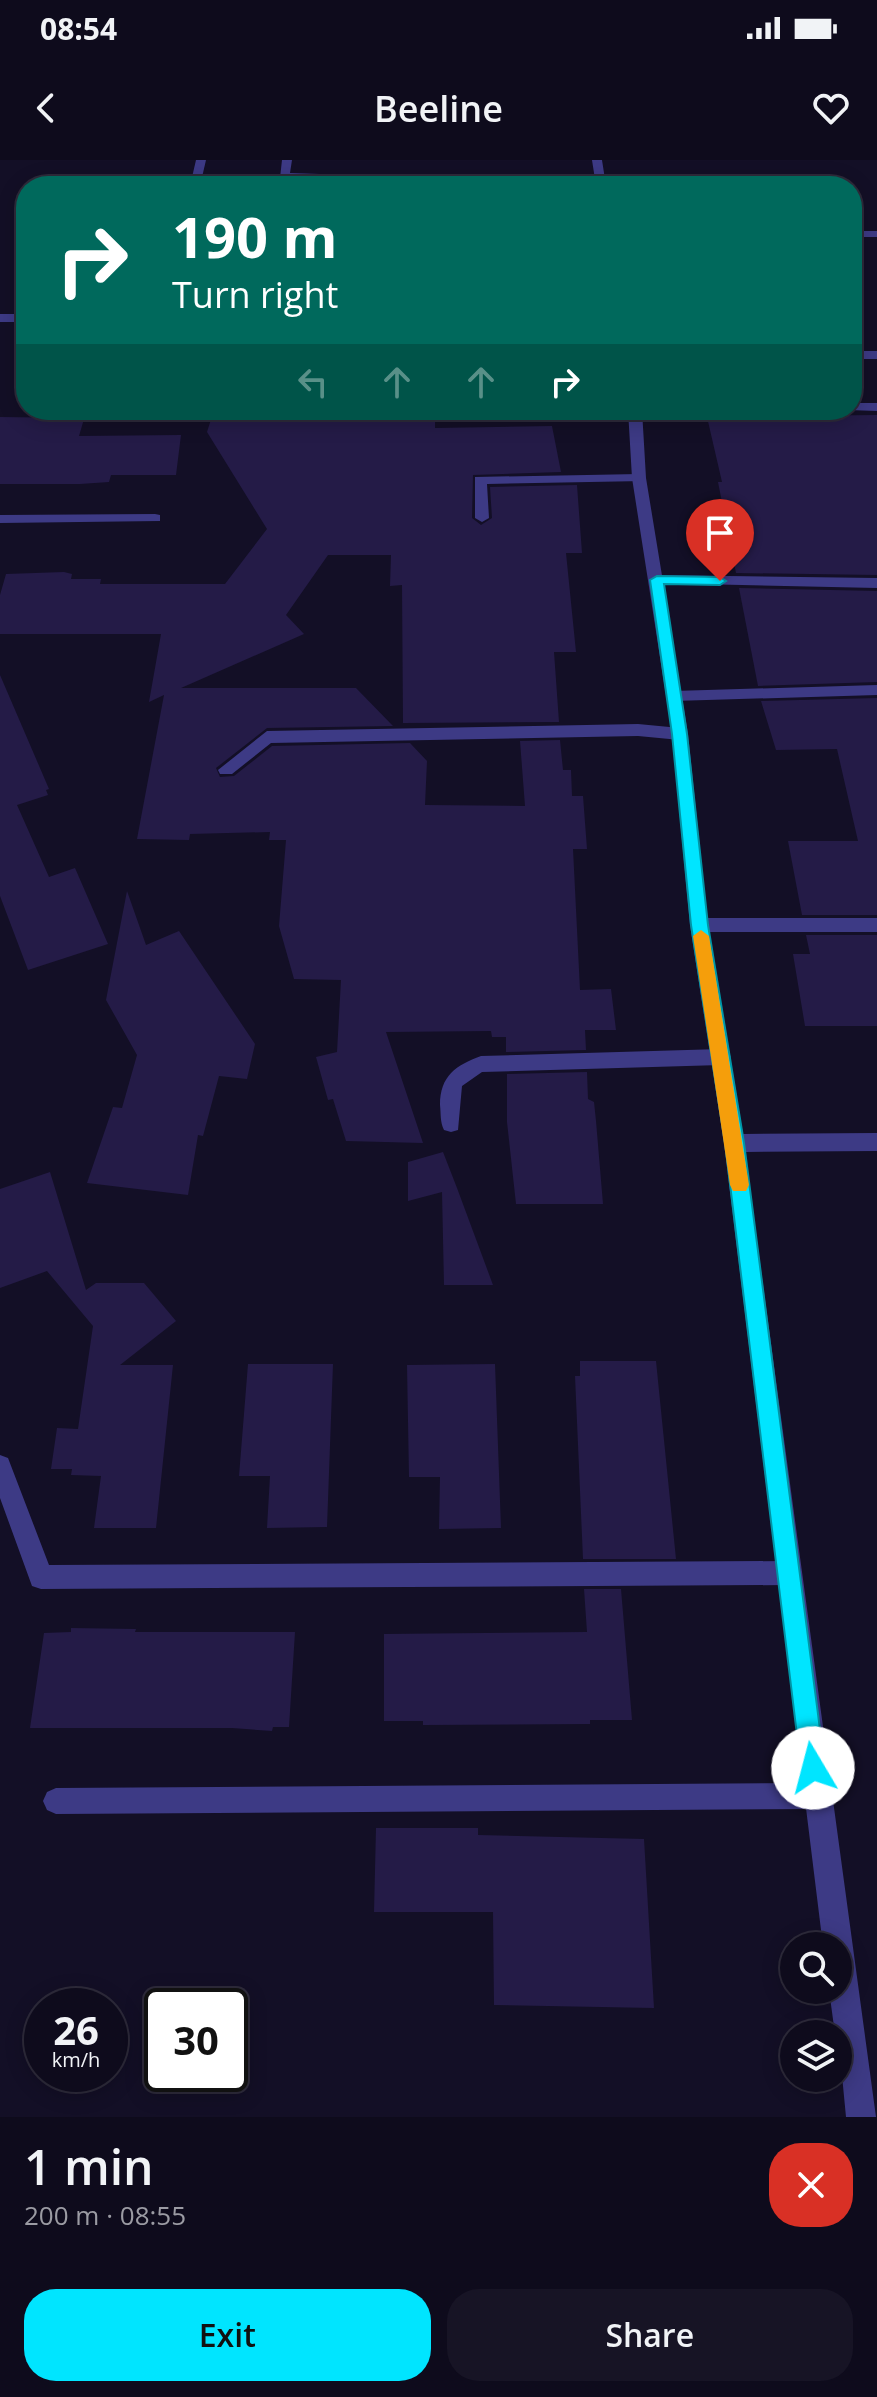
<!DOCTYPE html>
<html lang="en">
<head>
<meta charset="utf-8">
<style>
  :root { --surface:#0e0b1c; --page:#171425; --text:#f1f3f6; --muted:#9b9ba3; --line:#2e2b3b; --accent:#00e5ff }
  body { margin:0; font-family:"Open Sans",sans-serif; background:var(--page); color:var(--text); height:100vh; display:flex; flex-direction:column; font-size:30px; white-space:nowrap }
  * { box-sizing:border-box; margin:0 }
  p { font-size:26px; color:var(--muted) }
  .icon { flex:none; width:44px; height:44px; fill:none; stroke:currentColor; stroke-width:2; stroke-linecap:round; stroke-linejoin:round }
  .map { position:relative; height:1957px; overflow:hidden }
  .panel { display:flex; flex-direction:column; background:var(--surface); flex:1 }
  .panel>* { flex:none }
  .guide { position:absolute; left:16px; top:16px; width:846px; height:244px; border-radius:32px; box-shadow:0 4px 20px #0003,0 0 0 2px var(--line); background:#00695c; color:#fff; overflow:hidden }
  .tools { position:absolute; left:780px; top:1772px; display:grid; gap:16px }
  .tools a { display:grid; place-items:center; width:72px; height:72px; border-radius:50%; background:var(--surface); box-shadow:0 4px 20px #0003,0 0 0 2px var(--line); font-size:40px }
  .speed { position:absolute; left:24px; top:1828px; display:flex; gap:16px; font-size:40px; font-weight:700; text-align:center }
  .speed>* { display:grid; place-content:center; width:104px; height:104px; border-radius:50%; background:var(--surface); box-shadow:0 4px 20px #0003,0 0 0 2px var(--line); line-height:1 }
  .speed small { font-size:20px; font-weight:400 }
  .speed .limit { border:4px solid #111; border-radius:12px; background:#fff; color:#111 }
  .pin { position:absolute; display:grid; place-items:center; width:68px; height:68px; color:#fff; margin:-82px -34px; border-radius:50% 50% 50% 0; rotate:-45deg; box-shadow:0 0 8px #0007 }
  .pin .icon { rotate:45deg }
  .me { position:absolute; width:88px; margin:-44px; rotate:352deg; stroke-linejoin:round; filter:drop-shadow(0 0 6px #0008) }
  .turn { display:flex; align-items:center; gap:28px; height:168px; padding:0 24px; font-size:36px }
  .turn .icon { width:104px; height:104px; stroke-width:2.5 }
  .turn b { display:block; font-size:56px; line-height:68px }
  .lanes { display:flex; align-items:center; height:76px; padding:0 24px; background:#0003; justify-content:center; gap:40px; direction:ltr }
  .lanes .off { opacity:.35 }
  .round { display:grid; place-items:center; flex:none; width:84px; height:84px; border-radius:32px; background:var(--page) }
  .headline { display:flex; align-items:center; justify-content:space-between; height:136px; padding:0 24px }
  h1 { font-size:48px; font-weight:600; line-height:60px }
  .primary-button { display:flex; gap:16px; margin-top:auto; padding:16px 24px }
  .primary-button a { flex:1; height:92px; border-radius:32px; background:var(--accent); color:#111; font-size:32px; font-weight:600; line-height:92px; text-align:center }
  .primary-button a+a { background:var(--page); color:var(--text) }
  .status { display:flex; justify-content:space-between; align-items:center; height:56px; padding:0 40px; background:var(--surface); direction:ltr }
  .status svg { height:22px; fill:currentColor }
  header { display:flex; justify-content:space-between; align-items:center; height:104px; padding:0 24px; background:var(--surface); font-size:36px; font-weight:600 }
  .map>svg:first-child { display:block }
  .building { fill:#241b47 }
  .lines { fill:none; stroke-linecap:round; stroke-linejoin:round }
  .service { fill:#3d3a85; fill-rule:evenodd }
  .minor { fill:#3d3a85; fill-rule:evenodd }
  .route { fill:#00e5ff; stroke:#0095a6; stroke-width:2 }
  .slow { fill:#f59e0b }
</style>
</head>
<body>
<div class="status"><b>08:54</b><svg viewBox="0 0 49 12"><path d="M0 12V9h3v3zM5 12V6h3v6zM10 12V3h3v9zM15 12V0h3v12zM26 1h20v11H26zM47 4h2v5h-2z"/></svg></div>
<header><svg class="icon" aria-label="back" viewBox="0 0 24 24"><path d="M15 5l-7 7 7 7"/></svg>Beeline<svg class="icon" aria-label="heart" viewBox="0 0 24 24"><path d="M12 20l-8-8c-3-5 5-10 8-4 3-6 11-1 8 4z"/></svg></header>
<div class="map">
<svg width="877" height="1957" viewBox="0 0 877 1957">
  <rect width="100%" height="100%" fill="#130f26"/>
  <g class="building">
    <path d="M 214,250 L 370,250 L 370,258 L 435,258 L 435,268 L 552,266 L 561,312 L 473,315 L 472,358 L 481,365 L 492,358 L 490,327 L 577,325 L 582,393 L 566,393 L 576,492 L 554,492 L 559,562 L 403,563 L 402,425 L 390,426 L 391,395 L 328,395 L 286,455 L 304,474 L 181,528 L 356,528 L 393,566 L 267,568 L 216,608 L 220,617 L 234,616 L 272,586 L 410,583 L 427,601 L 425,645 L 525,646 L 520,581 L 560,580 L 563,610 L 571,610 L 572,636 L 583,636 L 587,689 L 573,689 L 580,830 L 611,829 L 616,870 L 585,870 L 586,890 L 506,892 L 506,877 L 492,877 L 491,871 L 386,872 L 423,983 L 346,981 L 333,939 L 328,940 L 316,897 L 337,892 L 341,820 L 294,819 L 279,766 L 286,680 L 269,680 L 270,672 L 190,674 L 189,680 L 137,679 L 164,535 L 149,542 L 161,474 L 0,474 L 0,435 L 6,414 L 64,412 L 72,414 L 71,419 L 101,419 L 100,424 L 225,424 L 267,369 L 207,272 Z"/>
    <path d="M 877,255 L 877,415 L 736,413 L 718,322 L 722,322 L 707,257 Z"/>
    <path d="M 0,257 L 81,258 L 84,259 L 79,276 L 181,275 L 176,315 L 111,315 L 109,322 L 80,324 L 0,324 Z"/>
    <path d="M 739,428 L 877,431 L 877,522 L 758,526 Z"/>
    <path d="M 0,515 L 49,629 L 46,630 L 48,635 L 17,645 L 49,717 L 75,708 L 108,784 L 28,810 L 0,736 Z"/>
    <path d="M 877,538 L 877,755 L 802,755 L 788,681 L 858,681 L 837,589 L 776,590 L 761,541 Z"/>
    <path d="M 127,731 L 146,785 L 179,771 L 255,884 L 247,919 L 219,916 L 203,976 L 198,975 L 188,1035 L 87,1023 L 113,947 L 122,948 L 137,895 L 106,840 Z"/>
    <path d="M 806,775 L 877,775 L 877,866 L 805,866 L 793,794 L 810,794 Z"/>
    <path d="M 587,912 L 588,939 L 594,942 L 596,961 L 603,1044 L 516,1044 L 507,962 L 507,914 Z"/>
    <path d="M 443,992 L 457,1028 L 493,1125 L 444,1125 L 442,1032 L 408,1041 L 408,1002 Z"/>
    <path d="M 50,1012 L 86,1130 L 96,1123 L 144,1123 L 176,1161 L 120,1205 L 173,1205 L 156,1368 L 94,1368 L 101,1316 L 71,1315 L 72,1309 L 51,1309 L 57,1268 L 78,1269 L 93,1166 L 47,1111 L 0,1128 L 0,1029 Z"/>
    <path d="M 580,1201 L 656,1201 L 676,1399 L 583,1399 L 575,1216 L 580,1216 Z"/>
    <path d="M 248,1204 L 333,1204 L 327,1367 L 267,1368 L 270,1316 L 239,1316 Z"/>
    <path d="M 495,1204 L 501,1368 L 439,1369 L 440,1317 L 409,1317 L 407,1205 Z"/>
    <path d="M 584,1429 L 621,1429 L 632,1560 L 590,1560 L 590,1564 L 423,1565 L 423,1561 L 384,1561 L 384,1474 L 587,1472 Z"/>
    <path d="M 71,1468 L 136,1469 L 135,1472 L 295,1472 L 289,1567 L 273,1567 L 272,1571 L 232,1568 L 30,1568 L 44,1473 L 71,1472 Z"/>
    <path d="M 376,1668 L 478,1668 L 478,1675 L 644,1679 L 654,1848 L 494,1845 L 493,1752 L 374,1752 Z"/>
  </g>
  <g class="lines">
    <g class="service">
      <path d="M 196,0 L 206,0 L 200,26 L 190,26 Z"/>
      <path d="M 282,0 L 292,0 L 290,13 L 320,14 L 325,17 L 320,20 L 280,18 Z"/>
      <rect x="852" y="191" width="25" height="8"/>
      <path d="M 852,243 L 877,243 L 877,251 L 848,250 L 852,250 Z"/>
      <path d="M 639,314 L 646,318 L 644,321 L 487,324 L 489,358 L 482,362 L 475,358 L 475,317 Z"/>
      <path d="M 657,415 L 877,418 L 877,428 L 652,423 L 652,417 Z"/>
      <path d="M 877,525 L 877,535 L 674,541 L 666,536 L 674,531 Z"/>
      <path d="M 638,564 L 680,568 L 688,574 L 680,580 L 638,576 L 271,583 L 232,614 L 220,614 L 218,610 L 267,571 Z"/>
      <path d="M 699,758 L 877,758 L 877,772 L 699,772 L 690,765 Z"/>
      <path d="M 721,889 L 728,891 L 731,897 L 728,903 L 721,905 L 482,912 L 462,926 L 458,970 L 451,972 L 444,970 C 440,962 441,954 440,945 C 440,916 456,905 481,896 Z"/>
      <path d="M 0,1295 L 8,1298 L 49,1405 L 787,1401 L 796,1404 L 799,1413 L 796,1422 L 787,1425 L 41,1429 L 32,1426 L 0,1338 Z"/>
      <path d="M 817,1623 L 826,1627 L 830,1636 L 826,1645 L 817,1649 L 56,1654 L 47,1650 L 43,1641 L 47,1632 L 56,1628 Z"/>
    </g>
    <g class="minor">
      <path d="M 592,0 L 602,0 L 606,26 L 596,26 Z"/>
      <rect x="852" y="71" width="25" height="6"/>
      <rect x="0" y="154" width="26" height="8"/>
      <path d="M 628,250 L 642,250 L 646,318 L 688,574 L 708,765 L 743,974 L 877,973 L 877,991 L 745,992 L 876,1957 L 846,1957 L 838,1874 L 835,1874 L 829,1830 L 838,1830 L 838,1786 L 823,1786 L 724,983 L 690,765 L 672,574 L 632,318 Z"/>
      <path d="M 155,354 L 160,355 L 160,361 L 0,363 L 0,355 Z"/>
    </g>
  </g>
  <path class="route" d="M 657,416 L 720,417 L 726,421 L 720,425 L 664,424 L 687,574 L 708,765 L 744,983 L 825,1608 L 822,1616 L 813,1620 L 805,1616 L 801,1608 L 725,983 L 691,765 L 672,574 L 650,420 Z"/>
  <path class="slow" d="M 701,770 L 709,776 L 749,1025 L 746,1031 L 733,1031 L 730,1025 L 693,776 Z"/>
</svg>
<div class="tools">
<a><svg class="icon" aria-label="search" viewBox="0 0 24 24"><circle cx="10" cy="10" r="6"/><path d="M15 15l6 6"/></svg></a>
<a><svg class="icon" aria-label="layers" viewBox="0 0 24 24"><path d="M12 4l9 5-9 5-9-5zM3 14l9 5 9-5"/></svg></a>
</div>
<div class="speed"><div>26<small>km/h</small></div><div class="limit">30</div></div>
<div class="pin" style="left:720px;top:421px;background:#d93025"><svg class="icon" aria-label="arrive" viewBox="0 0 24 24"><path d="M6 21V4h12l-3 4 3 4H6"/></svg></div>
<svg class="me" style="left:813px;top:1608px" viewBox="-20 -20 40 40"><circle r="19" fill="#fff"/><path d="M0-13L10 11 0 6-10 11z" fill="#00e5ff"/></svg>
<div class="guide">
<div class="turn"><svg class="icon" aria-label="right" viewBox="0 0 24 24"><path d="M7 20v-9h11M14 6l5 5-5 5"/></svg><div><b>190 m</b>Turn right</div></div>
<div class="lanes"><svg class="icon off" aria-label="left" viewBox="0 0 24 24"><path d="M17 20v-9H6M10 6l-5 5 5 5"/></svg><svg class="icon off" aria-label="ahead" viewBox="0 0 24 24"><path d="M12 20V5M6 11l6-6 6 6"/></svg><svg class="icon off" aria-label="ahead" viewBox="0 0 24 24"><path d="M12 20V5M6 11l6-6 6 6"/></svg><svg class="icon" aria-label="right" viewBox="0 0 24 24"><path d="M7 20v-9h11M14 6l5 5-5 5"/></svg></div>
</div>
</div>
<section class="panel">
<div class="headline"><div><h1>1 min</h1><p>200 m · 08:55</p></div><a class="round" style="background:#d93025;color:#fff"><svg class="icon" aria-label="close" viewBox="0 0 24 24"><path d="M6 6l12 12M18 6L6 18"/></svg></a></div>
<div class="primary-button"><a>Exit</a><a>Share</a></div>
</section>
</body>
</html>
